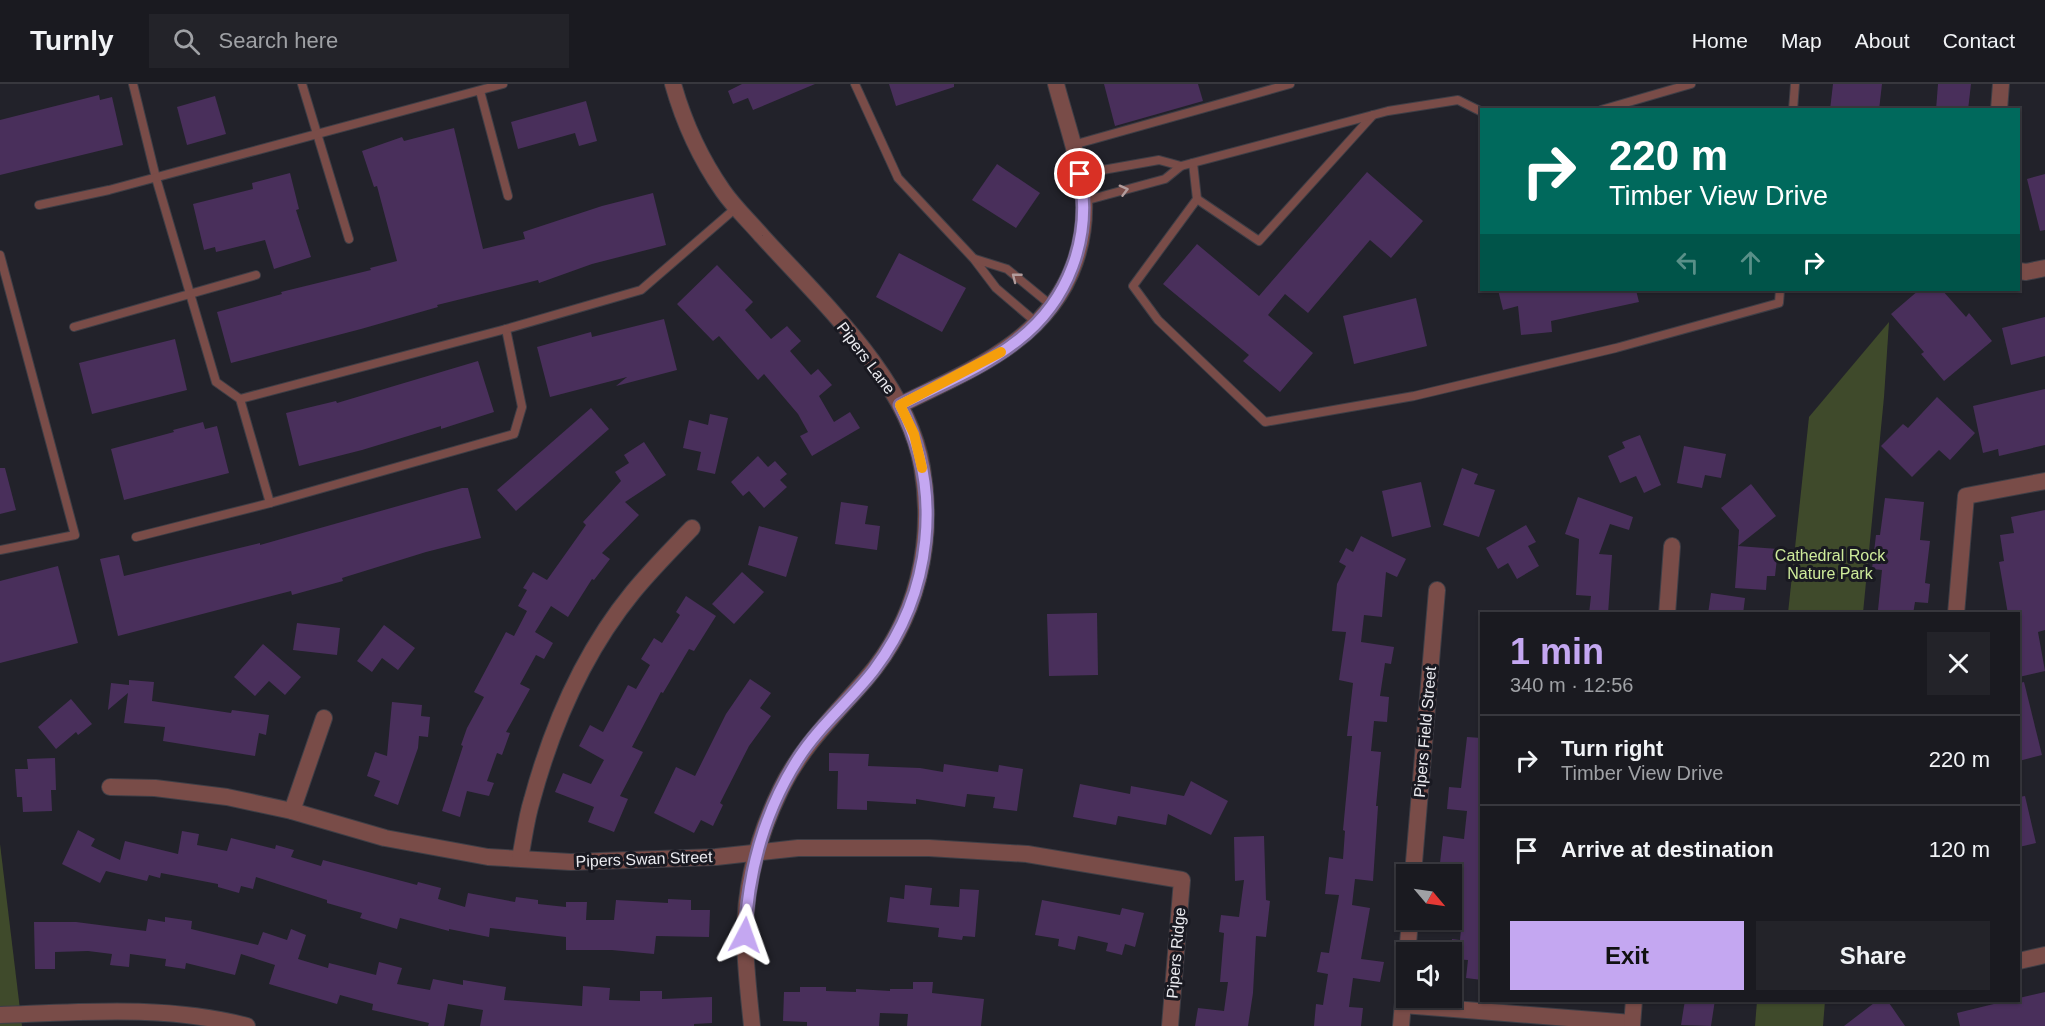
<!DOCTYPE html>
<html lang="en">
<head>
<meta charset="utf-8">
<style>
  :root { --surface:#1a1a20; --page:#232329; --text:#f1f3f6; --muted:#9fa1a5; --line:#38383e; --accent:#c4a7f1 }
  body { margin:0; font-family:Arial,sans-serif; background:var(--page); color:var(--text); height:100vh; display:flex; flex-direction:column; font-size:22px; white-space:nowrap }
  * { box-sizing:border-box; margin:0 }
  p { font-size:20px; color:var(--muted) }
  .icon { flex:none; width:33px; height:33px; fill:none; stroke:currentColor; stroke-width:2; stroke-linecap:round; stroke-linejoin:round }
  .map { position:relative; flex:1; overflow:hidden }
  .side { position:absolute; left:1480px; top:528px; width:540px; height:390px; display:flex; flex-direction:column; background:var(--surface); border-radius:0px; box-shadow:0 2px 4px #0004,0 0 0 2px var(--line) }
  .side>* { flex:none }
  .banner { position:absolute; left:1480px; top:24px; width:540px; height:183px; border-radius:0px; box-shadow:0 2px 4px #0004,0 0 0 2px var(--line); background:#00695c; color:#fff; overflow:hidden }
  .needle { width:39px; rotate:119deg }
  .fabs { position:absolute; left:1396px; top:780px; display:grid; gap:12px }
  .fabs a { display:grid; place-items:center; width:66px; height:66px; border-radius:0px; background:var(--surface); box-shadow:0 2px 4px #0004,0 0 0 2px var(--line); font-size:30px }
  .pin { position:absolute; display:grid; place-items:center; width:51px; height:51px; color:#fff; margin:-26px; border:3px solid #fff; border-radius:50%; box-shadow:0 2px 6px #0007 }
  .me { position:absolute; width:66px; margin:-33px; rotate:4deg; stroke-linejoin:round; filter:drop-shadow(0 0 4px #0008) }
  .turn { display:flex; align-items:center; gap:21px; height:126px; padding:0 30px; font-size:27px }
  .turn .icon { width:78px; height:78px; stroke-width:2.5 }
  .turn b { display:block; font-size:42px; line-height:51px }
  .lanes { display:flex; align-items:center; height:57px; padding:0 30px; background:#0003; justify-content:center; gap:30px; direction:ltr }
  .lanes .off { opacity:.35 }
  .round { display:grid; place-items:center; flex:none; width:63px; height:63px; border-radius:0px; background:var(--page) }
  .head { display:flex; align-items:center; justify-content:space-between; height:102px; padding:0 30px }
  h1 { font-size:36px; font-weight:600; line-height:45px; color:var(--accent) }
  .primary-button { display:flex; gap:12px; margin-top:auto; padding:12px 30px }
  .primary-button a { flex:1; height:69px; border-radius:0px; background:var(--accent); color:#111; font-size:24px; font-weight:600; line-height:69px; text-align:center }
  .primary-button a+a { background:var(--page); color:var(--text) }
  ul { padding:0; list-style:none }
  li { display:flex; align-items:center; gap:18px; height:90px; padding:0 30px; border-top:2px solid var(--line) }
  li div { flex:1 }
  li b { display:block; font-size:22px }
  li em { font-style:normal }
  header { display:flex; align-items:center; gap:36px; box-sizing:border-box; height:84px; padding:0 30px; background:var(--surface); border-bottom:2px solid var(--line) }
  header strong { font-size:28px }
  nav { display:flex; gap:33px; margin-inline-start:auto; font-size:21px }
  .search { width:420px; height:54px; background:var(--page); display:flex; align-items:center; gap:15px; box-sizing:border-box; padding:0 21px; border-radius:0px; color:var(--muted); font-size:22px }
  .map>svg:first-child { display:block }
  .green { fill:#3f4a2b }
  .building { fill:#492f5b }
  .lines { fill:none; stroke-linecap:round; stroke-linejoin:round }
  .service-casing { stroke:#3e3e46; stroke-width:10 }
  .minor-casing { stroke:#3e3e46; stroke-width:18 }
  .service { stroke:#794c48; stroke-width:8 }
  .minor { stroke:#794c48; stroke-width:16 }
  .oneway { stroke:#b29c9c }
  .route-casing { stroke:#7f6d9d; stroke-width:15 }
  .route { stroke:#c4a7f1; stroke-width:10 }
  .slow { stroke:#f59e0b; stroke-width:10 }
  .labels { text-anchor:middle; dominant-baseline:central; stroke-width:6; stroke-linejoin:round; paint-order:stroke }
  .street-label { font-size:16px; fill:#ebebf0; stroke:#191921 }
  .park-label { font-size:16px; fill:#ceeb9b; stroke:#191921 }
</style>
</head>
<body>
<header>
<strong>Turnly</strong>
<div class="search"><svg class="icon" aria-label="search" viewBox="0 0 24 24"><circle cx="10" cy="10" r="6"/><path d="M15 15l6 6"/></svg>Search here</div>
<nav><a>Home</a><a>Map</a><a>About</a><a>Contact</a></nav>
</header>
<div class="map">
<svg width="2045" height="942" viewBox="0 0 2045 942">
  <rect width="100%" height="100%" fill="#22222a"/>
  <g class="green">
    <path d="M 1889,238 L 1884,313 L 1863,529 L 1788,529 L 1809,333 Z"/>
    <path d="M 0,760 L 22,942 L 0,942 Z"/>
    <path d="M 1757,917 L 1825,917 L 1823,942 L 1755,942 Z"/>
  </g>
  <g class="building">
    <path d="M 742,0 L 815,0 L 753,26 L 748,14 L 733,20 L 728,7 Z"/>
    <path d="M 889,0 L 954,0 L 954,3 L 896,22 Z"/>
    <path d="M 1104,0 L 1198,0 L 1203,17 L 1115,42 Z"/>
    <path d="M 1833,0 L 1882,0 L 1879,26 L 1830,26 Z"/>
    <path d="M 1938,0 L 1971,0 L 1968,26 L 1936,26 Z"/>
    <path d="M 99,11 L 100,16 L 112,13 L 123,61 L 0,91 L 0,36 Z"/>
    <path d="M 215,12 L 226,50 L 187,61 L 177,23 Z"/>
    <path d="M 586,17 L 597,57 L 579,62 L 575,49 L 518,65 L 511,38 Z"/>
    <path d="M 454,44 L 483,165 L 525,155 L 523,148 L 602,122 L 653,109 L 666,161 L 592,180 L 539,199 L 538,196 L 437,221 L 438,223 L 361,245 L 231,279 L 217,228 L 282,210 L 281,208 L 371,186 L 370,184 L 397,177 L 377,102 L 374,103 L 362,67 L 402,53 L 404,57 Z"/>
    <path d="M 997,80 L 1040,109 L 1016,144 L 972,116 Z"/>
    <path d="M 1367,88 L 1423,137 L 1391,174 L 1370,156 L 1308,229 L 1285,210 L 1268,231 L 1313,269 L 1280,308 L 1243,277 L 1249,271 L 1163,200 L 1197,160 L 1259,212 Z"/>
    <path d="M 290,89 L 299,125 L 296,126 L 311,173 L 274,185 L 265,156 L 216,168 L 215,163 L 204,166 L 193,120 L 253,105 L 252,99 Z"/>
    <path d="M 2045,90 L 2045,146 L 2040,147 L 2027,95 Z"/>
    <path d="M 899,169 L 966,204 L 942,248 L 876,213 Z"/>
    <path d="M 717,181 L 753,218 L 745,226 L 771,255 L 787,242 L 801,257 L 790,267 L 811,291 L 818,285 L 832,301 L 819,312 L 834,338 L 850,328 L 860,344 L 812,372 L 800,352 L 808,348 L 798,330 L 764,290 L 758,296 L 719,252 L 713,257 L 677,220 Z"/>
    <path d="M 1498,206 L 1636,206 L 1639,218 L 1551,237 L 1552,248 L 1521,251 L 1518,222 L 1503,226 Z"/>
    <path d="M 1919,206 L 1942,206 L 1966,233 L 1969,229 L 1992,257 L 1944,297 L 1921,270 L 1924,268 L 1891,230 Z"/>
    <path d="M 1416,214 L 1427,262 L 1354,280 L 1343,232 Z"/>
    <path d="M 2045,233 L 2045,272 L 2011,281 L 2002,244 Z"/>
    <path d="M 664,235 L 677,286 L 616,302 L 627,293 L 550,313 L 537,263 L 591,248 L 592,253 Z"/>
    <path d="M 175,255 L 187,306 L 92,330 L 79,279 Z"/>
    <path d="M 478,277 L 494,328 L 441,345 L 441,342 L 362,366 L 299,382 L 286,329 L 336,317 L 337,319 Z"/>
    <path d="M 2045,305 L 2045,361 L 1999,372 L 1998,365 L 1983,369 L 1973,322 Z"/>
    <path d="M 1937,313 L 1975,349 L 1950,376 L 1939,366 L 1912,393 L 1881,362 L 1903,340 L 1908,344 Z"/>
    <path d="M 591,324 L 609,345 L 516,427 L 497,406 Z"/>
    <path d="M 710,330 L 728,334 L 715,390 L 697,386 L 701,368 L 683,364 L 689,336 L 708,341 Z"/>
    <path d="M 203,338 L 205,345 L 217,342 L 229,389 L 124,416 L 111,365 L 174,348 L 173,346 Z"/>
    <path d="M 1640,351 L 1661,401 L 1644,409 L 1636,392 L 1620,399 L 1608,372 L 1625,364 L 1622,358 Z"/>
    <path d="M 644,358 L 666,391 L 625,418 L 639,431 L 602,469 L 610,475 L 594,496 L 592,495 L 568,533 L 551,522 L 535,548 L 553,559 L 544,575 L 536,571 L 520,600 L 530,605 L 506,648 L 510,649 L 502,671 L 497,669 L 487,697 L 494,699 L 489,712 L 467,707 L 460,733 L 442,727 L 463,662 L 461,661 L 467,644 L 484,613 L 474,608 L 506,548 L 514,552 L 527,527 L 518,522 L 527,506 L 523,504 L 533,488 L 547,496 L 586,441 L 583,438 L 621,397 L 615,388 L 629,379 L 624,371 Z"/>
    <path d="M 1684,362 L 1726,370 L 1721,394 L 1705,391 L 1702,404 L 1677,399 Z"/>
    <path d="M 758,372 L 768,383 L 775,377 L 787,390 L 780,396 L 787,403 L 764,424 L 749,407 L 743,412 L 731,398 Z"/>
    <path d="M 0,384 L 5,384 L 16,426 L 0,430 Z"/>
    <path d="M 1462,384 L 1478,390 L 1474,400 L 1495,406 L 1479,453 L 1443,441 Z"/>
    <path d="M 1421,398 L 1431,443 L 1392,453 L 1382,407 Z"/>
    <path d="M 1751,400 L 1776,432 L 1738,462 L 1739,446 L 1721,424 Z"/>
    <path d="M 462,404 L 468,404 L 481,454 L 426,468 L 342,494 L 343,497 L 292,511 L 291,507 L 118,552 L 100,475 L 119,471 L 124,492 L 260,459 L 260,461 Z"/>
    <path d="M 1578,413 L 1633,433 L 1629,446 L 1610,440 L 1599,470 L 1612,471 L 1608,530 L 1589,530 L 1591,512 L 1576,511 L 1579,455 L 1565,450 Z"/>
    <path d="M 1885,414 L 1924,418 L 1920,456 L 1930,457 L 1925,499 L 1930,500 L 1928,519 L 1915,518 L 1913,530 L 1878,526 L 1882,486 L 1872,485 L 1876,451 L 1880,451 Z"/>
    <path d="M 841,418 L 868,422 L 865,440 L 880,442 L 877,466 L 835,460 Z"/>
    <path d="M 2045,426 L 2045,546 L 2038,548 L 2045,587 L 2019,593 L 2019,530 L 2008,530 L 1999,478 L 2004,477 L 2000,451 L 2014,449 L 2011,433 Z"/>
    <path d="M 1526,441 L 1536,458 L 1528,462 L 1539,482 L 1517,495 L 1508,479 L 1498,485 L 1486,464 Z"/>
    <path d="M 759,442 L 798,453 L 786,493 L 748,481 Z"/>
    <path d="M 1361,452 L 1406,475 L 1397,493 L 1386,488 L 1382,533 L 1364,531 L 1361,558 L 1394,563 L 1391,580 L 1385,579 L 1380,612 L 1389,613 L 1387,638 L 1374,637 L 1371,667 L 1381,668 L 1376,722 L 1378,722 L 1373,797 L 1355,795 L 1352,821 L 1370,824 L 1361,875 L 1384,878 L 1380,898 L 1353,894 L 1349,923 L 1363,924 L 1361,942 L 1314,942 L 1316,920 L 1323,921 L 1328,890 L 1317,888 L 1321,868 L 1329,869 L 1339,811 L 1325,810 L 1329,773 L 1343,775 L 1345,747 L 1343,746 L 1352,652 L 1347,652 L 1353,599 L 1339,596 L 1346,548 L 1332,547 L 1337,500 L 1346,482 L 1339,478 L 1346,464 L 1353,468 Z"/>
    <path d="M 1738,462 L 1778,465 L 1775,492 L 1767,492 L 1766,506 L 1735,504 Z"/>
    <path d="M 58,482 L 78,559 L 0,579 L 0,497 Z"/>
    <path d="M 742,488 L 764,508 L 734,540 L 712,520 Z"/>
    <path d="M 1711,509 L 1745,514 L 1743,530 L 1708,530 Z"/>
    <path d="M 686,512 L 716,532 L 694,567 L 689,565 L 663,609 L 661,608 L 632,663 L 643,668 L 620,712 L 628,715 L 614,748 L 588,738 L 594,723 L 555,708 L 563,689 L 591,700 L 604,676 L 579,662 L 590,641 L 603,648 L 628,601 L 636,605 L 650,581 L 641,575 L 654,554 L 662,559 L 680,531 L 676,528 Z"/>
    <path d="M 1097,529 L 1098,591 L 1049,592 L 1047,530 Z"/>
    <path d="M 297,539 L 340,544 L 337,571 L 293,566 Z"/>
    <path d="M 384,541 L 415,564 L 398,586 L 382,574 L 372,588 L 357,577 Z"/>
    <path d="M 263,560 L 301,593 L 285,611 L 269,597 L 255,612 L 234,593 Z"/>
    <path d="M 750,595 L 771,609 L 760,624 L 771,632 L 749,662 L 720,719 L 723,721 L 713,742 L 701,736 L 694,749 L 654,729 L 676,683 L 695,692 L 726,630 Z"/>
    <path d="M 129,596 L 154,598 L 152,617 L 231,629 L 232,626 L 269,631 L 266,651 L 259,649 L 255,672 L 163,657 L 165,643 L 124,639 L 128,609 L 108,626 L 111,599 L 129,601 Z"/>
    <path d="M 2024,598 L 2042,671 L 2019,677 L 2019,599 Z"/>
    <path d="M 71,615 L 92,640 L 78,651 L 76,648 L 56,665 L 38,643 Z"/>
    <path d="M 392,618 L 422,621 L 421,632 L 430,633 L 428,653 L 419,652 L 418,664 L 398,721 L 374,712 L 380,697 L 367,692 L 375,668 L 387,672 Z"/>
    <path d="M 1467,653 L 1482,654 L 1482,896 L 1466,894 L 1468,876 L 1452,875 L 1452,855 L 1460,856 L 1463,824 L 1452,823 L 1452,780 L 1440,779 L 1443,752 L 1464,755 L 1467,727 L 1447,725 L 1449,703 L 1461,704 Z"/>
    <path d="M 829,669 L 869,670 L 868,682 L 920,684 L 943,688 L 944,680 L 998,688 L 999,681 L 1023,685 L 1017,727 L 993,724 L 995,713 L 967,710 L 965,723 L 916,715 L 916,720 L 867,717 L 867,726 L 837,725 L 838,687 L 829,687 Z"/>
    <path d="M 55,674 L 56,706 L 51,706 L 52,727 L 23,728 L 22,713 L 17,713 L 15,685 L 28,685 L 27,675 Z"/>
    <path d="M 1191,697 L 1228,717 L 1211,751 L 1168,730 L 1166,741 L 1118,732 L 1116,741 L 1073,733 L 1080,700 L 1130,710 L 1131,702 L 1184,712 Z"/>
    <path d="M 2025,712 L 2036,759 L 2019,763 L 2019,713 Z"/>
    <path d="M 78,746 L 95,755 L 91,762 L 120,776 L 125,757 L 178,770 L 182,747 L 199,750 L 197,761 L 227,767 L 231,754 L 275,765 L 276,761 L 294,766 L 291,773 L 321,782 L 323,776 L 417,801 L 418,798 L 441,804 L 438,815 L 465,823 L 468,809 L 515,818 L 516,813 L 538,816 L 538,820 L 566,823 L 566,818 L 587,818 L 586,836 L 614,836 L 616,816 L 668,819 L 668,815 L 691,816 L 691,826 L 710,826 L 709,853 L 656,852 L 654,870 L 612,866 L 566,866 L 566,853 L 490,844 L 489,853 L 449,845 L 449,847 L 400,834 L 397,845 L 360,834 L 362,829 L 327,819 L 327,816 L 256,793 L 253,805 L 241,802 L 239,809 L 218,803 L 218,800 L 161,789 L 160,794 L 149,791 L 147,797 L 106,787 L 100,799 L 62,780 Z"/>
    <path d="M 1264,752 L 1266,816 L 1270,817 L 1266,853 L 1256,852 L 1253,909 L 1248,942 L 1195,942 L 1198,924 L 1224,927 L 1228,898 L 1220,898 L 1224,849 L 1219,848 L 1221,831 L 1239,833 L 1244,796 L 1235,797 L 1234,753 Z"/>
    <path d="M 905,801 L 932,804 L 930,821 L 959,823 L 960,805 L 979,806 L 975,853 L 963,852 L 962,856 L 938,853 L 939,844 L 887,838 L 890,813 L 904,815 Z"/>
    <path d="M 1042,816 L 1120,831 L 1122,824 L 1144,829 L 1135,863 L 1125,860 L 1122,871 L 1106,867 L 1108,859 L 1078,852 L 1075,866 L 1058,862 L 1059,855 L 1035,851 Z"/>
    <path d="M 165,833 L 192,837 L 191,845 L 258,861 L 263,848 L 287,856 L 291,845 L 306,851 L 298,875 L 328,884 L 329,879 L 376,891 L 379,878 L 402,884 L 397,900 L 430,906 L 433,895 L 463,901 L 463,896 L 506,903 L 504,916 L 582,922 L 583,902 L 610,904 L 609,916 L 640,917 L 640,907 L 662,907 L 662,915 L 712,913 L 712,939 L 694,940 L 694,942 L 480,942 L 483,926 L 448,920 L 444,942 L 428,942 L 429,939 L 372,926 L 373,920 L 340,911 L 337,920 L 269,900 L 275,881 L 241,870 L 235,891 L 186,879 L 185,885 L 165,882 L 166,875 L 130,870 L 129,883 L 110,881 L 112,870 L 88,867 L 55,868 L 55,885 L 35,885 L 34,838 L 76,838 L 146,847 L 148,835 L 165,838 Z"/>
    <path d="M 913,898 L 933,898 L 932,909 L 984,915 L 981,942 L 907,942 L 908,930 L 880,929 L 879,942 L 807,942 L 807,938 L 783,937 L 784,908 L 800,908 L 800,903 L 826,903 L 826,907 L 856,908 L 856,905 L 890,907 L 890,905 L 913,905 Z"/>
    <path d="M 2045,908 L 2045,942 L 1960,942 L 1957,929 L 2010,916 L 2019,916 L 2019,914 Z"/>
    <path d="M 1685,916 L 1715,916 L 1711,942 L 1681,941 Z"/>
    <path d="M 1878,916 L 1887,916 L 1905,942 L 1844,942 Z"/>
  </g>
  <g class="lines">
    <defs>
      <g id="service">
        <path d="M 133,0 L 156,94 L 216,298 L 240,315 L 270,419 L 514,350 L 522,323 L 506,245 L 641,206 L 737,123"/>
        <path d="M 302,0 L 349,155"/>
        <path d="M 855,0 L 898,94 L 974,175 L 996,204 L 1037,239"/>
        <path d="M 480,7 L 508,112"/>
        <path d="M 1601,26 L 1691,0"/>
        <path d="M 1793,26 L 1795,0"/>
        <path d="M 1073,61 L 1290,0"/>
        <path d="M 1193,79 L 1197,115 L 1133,202 L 1158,236 L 1265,338 L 1414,312 L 1616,264 L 1779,219 L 1780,206"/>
        <path d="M 1080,90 L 1159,76 L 1181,82"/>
        <path d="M 1197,115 L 1259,157 L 1373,31"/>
        <path d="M 1084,117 L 1165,95 L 1181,82 L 1388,27 L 1458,16 L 1482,28"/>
        <path d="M 39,121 L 109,106 L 503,0"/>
        <path d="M 0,171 L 75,451 L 0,466"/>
        <path d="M 975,175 L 1007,185 L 1052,222"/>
        <path d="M 74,243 L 256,191"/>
        <path d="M 240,315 L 506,245"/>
        <path d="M 136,453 L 270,419"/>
      </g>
      <g id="minor">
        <path d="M 673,0 C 684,39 700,74 723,107 C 734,123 749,137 762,152 C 820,216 907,295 922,383 C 935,459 917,536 866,595 C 835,631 802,662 781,705 C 759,750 745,801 745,851 C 745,881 749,912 752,942"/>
        <path d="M 1999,26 L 2001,0"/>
        <path d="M 2019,187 L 2026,188 L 2045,184"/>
        <path d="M 900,321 C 968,287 1048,257 1075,178 C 1082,158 1085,137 1084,115 C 1080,76 1066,38 1056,0"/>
        <path d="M 1667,530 L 1672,462"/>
        <path d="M 1956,530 L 1966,412 L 2045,397"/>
        <path d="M 110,703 L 155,704 L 227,713 L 292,727 L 385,754 L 488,773 L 571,778 L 716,773 L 798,764 L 929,764 L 1027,770 L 1182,796 L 1170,942"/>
        <path d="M 292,727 L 324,634"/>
        <path d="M 520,774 C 524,755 526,735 532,716 C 552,642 584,568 633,508 C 651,486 672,465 692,444"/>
        <path d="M 1413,790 L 1437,506"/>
        <path d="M 2019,877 L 2045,871"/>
        <path d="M 1403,921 L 1632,939"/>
        <path d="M 0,931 C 82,928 166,921 247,942"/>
        <path d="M 1401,942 L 1410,836"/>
        <path d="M 1632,942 L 1634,916"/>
      </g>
    </defs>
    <use href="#service" class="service-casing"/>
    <use href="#minor" class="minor-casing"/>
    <use href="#service" class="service"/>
    <use href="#minor" class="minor"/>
  </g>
  <defs><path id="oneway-chevron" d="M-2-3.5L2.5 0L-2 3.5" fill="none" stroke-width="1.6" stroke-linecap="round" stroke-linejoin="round" transform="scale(1.5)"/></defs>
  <g class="oneway">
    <use href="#oneway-chevron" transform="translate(1124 106) rotate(-15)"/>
    <use href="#oneway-chevron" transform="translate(1016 193) rotate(-142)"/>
  </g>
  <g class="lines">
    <defs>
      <path id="route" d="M 745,851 C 748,789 764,728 798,675 C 819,642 850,617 874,586 C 932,509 944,407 900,321 C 939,301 983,284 1017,257 C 1069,217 1092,154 1080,90"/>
    </defs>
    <use href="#route" class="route-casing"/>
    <use href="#route" class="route"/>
    <path class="slow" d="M 922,384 L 914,350 L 900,321 L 1001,268"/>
  </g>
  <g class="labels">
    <g class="street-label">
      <text transform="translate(866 274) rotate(53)">Pipers Lane</text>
      <text transform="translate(1425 648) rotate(-85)">Pipers Field Street</text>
      <text transform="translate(644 775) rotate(-2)">Pipers Swan Street</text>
      <text transform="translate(1176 869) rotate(-85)">Pipers Ridge</text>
    </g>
    <g class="park-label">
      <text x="1830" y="471">Cathedral Rock<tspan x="1830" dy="18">Nature Park</tspan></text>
    </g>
  </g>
</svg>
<div class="fabs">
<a><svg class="needle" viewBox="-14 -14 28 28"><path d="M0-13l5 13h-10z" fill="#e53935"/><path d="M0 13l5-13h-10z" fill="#9fa1a5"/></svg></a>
<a><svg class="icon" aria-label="sound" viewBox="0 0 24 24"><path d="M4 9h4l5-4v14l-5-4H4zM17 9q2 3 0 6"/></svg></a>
</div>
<div class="pin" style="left:1080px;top:90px;background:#d93025"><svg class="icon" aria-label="arrive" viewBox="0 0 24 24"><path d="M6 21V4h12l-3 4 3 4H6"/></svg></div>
<svg class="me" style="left:745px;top:851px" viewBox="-20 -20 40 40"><path d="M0-17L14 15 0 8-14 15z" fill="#c4a7f1" stroke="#fff" stroke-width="4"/></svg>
<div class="banner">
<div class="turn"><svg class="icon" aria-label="right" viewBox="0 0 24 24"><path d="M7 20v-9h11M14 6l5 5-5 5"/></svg><div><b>220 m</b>Timber View Drive</div></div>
<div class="lanes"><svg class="icon off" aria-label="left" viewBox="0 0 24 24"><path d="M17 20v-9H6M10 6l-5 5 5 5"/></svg><svg class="icon off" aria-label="ahead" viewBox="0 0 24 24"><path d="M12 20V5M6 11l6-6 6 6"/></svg><svg class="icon" aria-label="right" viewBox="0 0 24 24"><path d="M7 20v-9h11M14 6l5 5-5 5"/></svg></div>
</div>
<section class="side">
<div class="head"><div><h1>1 min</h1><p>340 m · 12:56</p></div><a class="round"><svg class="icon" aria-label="close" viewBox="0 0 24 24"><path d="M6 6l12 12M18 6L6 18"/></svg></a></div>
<ul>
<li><svg class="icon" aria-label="right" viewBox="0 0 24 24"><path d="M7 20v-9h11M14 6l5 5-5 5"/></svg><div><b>Turn right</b><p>Timber View Drive</p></div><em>220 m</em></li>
<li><svg class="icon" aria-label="arrive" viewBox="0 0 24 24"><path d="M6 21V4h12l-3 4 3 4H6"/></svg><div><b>Arrive at destination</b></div><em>120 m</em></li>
</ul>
<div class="primary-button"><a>Exit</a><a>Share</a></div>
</section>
</div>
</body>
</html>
